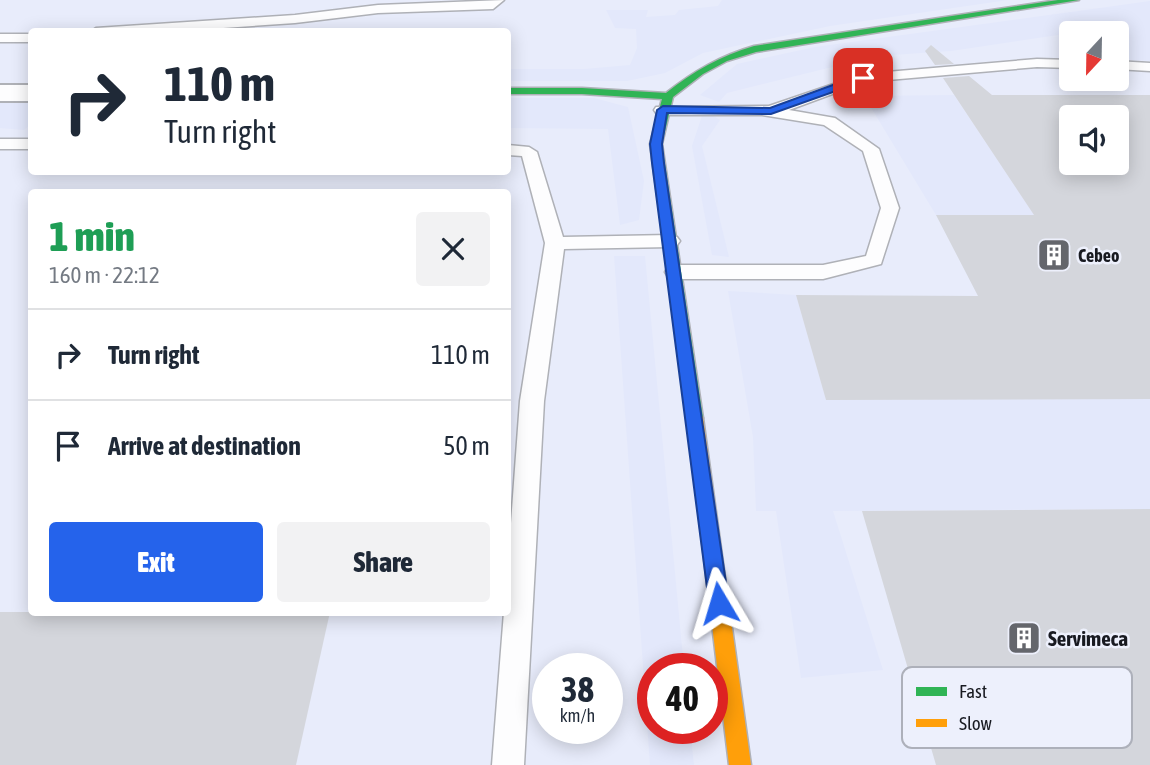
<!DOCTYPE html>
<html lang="en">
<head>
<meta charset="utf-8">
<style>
  :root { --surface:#fff; --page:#f2f2f3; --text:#1f2937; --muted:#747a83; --line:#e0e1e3; --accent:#2563eb }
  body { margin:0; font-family:"Asap Condensed",sans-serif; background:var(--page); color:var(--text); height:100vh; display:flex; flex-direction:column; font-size:26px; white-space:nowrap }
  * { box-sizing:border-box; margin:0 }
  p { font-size:23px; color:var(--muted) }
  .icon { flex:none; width:38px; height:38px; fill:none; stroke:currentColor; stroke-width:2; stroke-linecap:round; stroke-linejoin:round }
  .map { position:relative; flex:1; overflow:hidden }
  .details { position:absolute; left:28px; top:189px; width:483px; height:427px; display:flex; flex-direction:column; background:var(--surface); border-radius:7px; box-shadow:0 4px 18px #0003 }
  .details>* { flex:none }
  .top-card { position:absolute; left:28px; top:28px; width:483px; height:147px; border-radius:7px; box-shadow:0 4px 18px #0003; background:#fff; color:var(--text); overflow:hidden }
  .needle { width:46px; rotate:202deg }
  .fabs { position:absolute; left:1059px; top:21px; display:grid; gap:14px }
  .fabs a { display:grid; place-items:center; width:70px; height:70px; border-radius:7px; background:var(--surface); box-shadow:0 4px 18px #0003; font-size:35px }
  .speed { position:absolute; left:532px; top:653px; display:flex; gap:14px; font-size:35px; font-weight:700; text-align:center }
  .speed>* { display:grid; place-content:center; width:91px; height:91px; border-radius:50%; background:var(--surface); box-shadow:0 4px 18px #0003; line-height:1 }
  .speed small { font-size:18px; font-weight:400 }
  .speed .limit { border:10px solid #d22; background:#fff; color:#111 }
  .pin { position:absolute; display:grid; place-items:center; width:60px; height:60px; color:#fff; margin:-30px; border-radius:14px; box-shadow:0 4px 10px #0006 }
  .me { position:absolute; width:77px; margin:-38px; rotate:353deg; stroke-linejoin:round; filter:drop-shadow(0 0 5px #0008) }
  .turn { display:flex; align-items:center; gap:24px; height:147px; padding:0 21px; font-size:32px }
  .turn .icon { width:91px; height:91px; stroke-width:2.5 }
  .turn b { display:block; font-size:49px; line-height:60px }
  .round { display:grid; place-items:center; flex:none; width:74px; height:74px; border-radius:7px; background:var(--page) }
  .head { display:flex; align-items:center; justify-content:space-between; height:119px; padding:0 21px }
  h1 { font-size:42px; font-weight:800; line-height:52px; color:#1e9e55 }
  .button { display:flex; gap:14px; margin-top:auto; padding:14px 21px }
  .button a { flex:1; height:80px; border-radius:7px; background:var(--accent); color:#fff; font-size:28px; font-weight:800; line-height:80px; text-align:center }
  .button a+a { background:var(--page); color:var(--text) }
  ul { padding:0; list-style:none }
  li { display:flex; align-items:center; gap:21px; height:91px; padding:0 21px; border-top:2px solid var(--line) }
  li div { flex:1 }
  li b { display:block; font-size:26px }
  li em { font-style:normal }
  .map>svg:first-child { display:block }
  .built { fill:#e8ecfb; fill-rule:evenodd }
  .green { fill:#e3e8fb }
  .building { fill:#d4d6dc; fill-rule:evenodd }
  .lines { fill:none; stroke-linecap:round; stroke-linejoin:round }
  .lane-casing { stroke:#afb1b7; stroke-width:3 }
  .street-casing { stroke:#afb1b7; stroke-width:4 }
  .fast-casing { stroke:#afb1b7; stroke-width:3 }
  .slow-casing { stroke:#afb1b7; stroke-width:3 }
  .lane { fill:#fdfdfe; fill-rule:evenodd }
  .street { fill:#fdfdfe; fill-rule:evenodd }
  .fast { fill:#30b455; fill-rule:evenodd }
  .slow { fill:#ff9f0a; fill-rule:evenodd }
  .route { fill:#2563eb; stroke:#184099; stroke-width:2 }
  .labels { text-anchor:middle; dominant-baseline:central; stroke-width:5; stroke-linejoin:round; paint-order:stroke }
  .poi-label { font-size:18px; font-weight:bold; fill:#181a21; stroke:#edf0fc; text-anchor:start }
  .near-poi-label { font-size:21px; font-weight:bold; fill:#181a21; stroke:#edf0fc; text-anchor:start }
  .key { fill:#edf0fc; stroke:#adb0ba; stroke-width:2 }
  .key-label { font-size:19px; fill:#181a21 }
</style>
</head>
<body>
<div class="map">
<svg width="1150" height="765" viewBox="0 0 1150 765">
  <rect width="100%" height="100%" fill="#f0f2f8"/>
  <path class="built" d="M 0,0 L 1150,0 L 1150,765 L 0,765 ZM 32,32 L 508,32 L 508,172 L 32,172 ZM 1071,33 L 1116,33 L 1116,79 L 1071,79 ZM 1071,117 L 1116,117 L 1116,163 L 1071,163 ZM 32,192 L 508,192 L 508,612 L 32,612 ZM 548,668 L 607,668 L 607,728 L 548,728 ZM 653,668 L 712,668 L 712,728 L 653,728 Z"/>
  <g class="green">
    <path d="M 722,0 L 1008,0 L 830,26 L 703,53 L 665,73 L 627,81 L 508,81 L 508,69 L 584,69 L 630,65 L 637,48 L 636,29 L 615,28 L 606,10 L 648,10 L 646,17 L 675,15 L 679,10 L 718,6 Z"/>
    <path d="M 1150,1 L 1150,61 L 1117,59 L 1116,33 L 1071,33 L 951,51 L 877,56 L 727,93 L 719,102 L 700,95 L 737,64 L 815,47 Z"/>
    <path d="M 954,95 L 1034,215 L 936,215 L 864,96 Z"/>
    <path d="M 508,98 L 594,98 L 628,107 L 644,181 L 639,220 L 620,225 L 608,129 L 508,128 Z"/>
    <path d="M 0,99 L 31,99 L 31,124 L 24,130 L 0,128 Z"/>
    <path d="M 704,110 L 720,120 L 702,146 L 729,257 L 712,255 L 692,146 Z"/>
    <path d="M 614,256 L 645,256 L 684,668 L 653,668 L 653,728 L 690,728 L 694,765 L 650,765 Z"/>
    <path d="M 728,291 L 796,295 L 826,400 L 1150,398 L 1150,509 L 833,511 L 883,670 L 801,678 L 776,511 L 756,511 L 753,437 Z"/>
  </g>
  <g class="building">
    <path d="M 931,45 L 954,64 L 935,65 L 925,51 Z"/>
    <path d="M 969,76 L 992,95 L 1150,95 L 1150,399 L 826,400 L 796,295 L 978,296 L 936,215 L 1034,215 L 943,78 ZM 1071,117 L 1116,117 L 1116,163 L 1071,163 Z"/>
    <path d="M 1150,509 L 1150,765 L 936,765 L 862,511 Z"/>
    <path d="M 0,612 L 330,612 L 296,765 L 0,765 Z"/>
  </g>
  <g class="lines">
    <defs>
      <g id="lane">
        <path d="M 504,0 L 493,9 L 378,13 L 295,23 L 165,32 L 90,32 L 96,28 L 295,15 L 378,5 Z"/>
        <rect x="0" y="34" width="32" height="8"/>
        <path d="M 1037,59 L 1071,60 L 1071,68 L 1037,67 L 865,82 L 789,110 L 835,118 L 879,149 L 899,208 L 881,264 L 823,279 L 675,279 L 668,277 L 665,272 L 668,267 L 675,265 L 823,265 L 866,256 L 881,208 L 863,151 L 824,125 L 762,115 L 662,115 L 656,113 L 654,110 L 656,107 L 769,106 L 863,74 Z"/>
        <path d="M 1116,61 L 1150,63 L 1150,71 L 1116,69 Z"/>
        <rect x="0" y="139" width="32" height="10"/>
        <path d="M 508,145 L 529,147 L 537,152 L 563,237 L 670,235 L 677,237 L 680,241 L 677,245 L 670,247 L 564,249 L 544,401 L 524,765 L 492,765 L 504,612 L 508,612 L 508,564 L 520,401 L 545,243 L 522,156 L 508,155 Z"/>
      </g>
      <rect id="street" x="0" y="85" width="32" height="16"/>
      <path id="fast" d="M 1058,0 L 1079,0 L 756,52 L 727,61 L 703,74 L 673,97 L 662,144 L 703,418 L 701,423 L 689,423 L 650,144 L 662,99 L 582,94 L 508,94 L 508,88 L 582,88 L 666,93 C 694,71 720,56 754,46 Z"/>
      <path id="slow" d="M 695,412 L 701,413 L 703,418 L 751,765 L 729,765 L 687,418 L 689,413 Z"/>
    </defs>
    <use href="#lane" class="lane-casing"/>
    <use href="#street" class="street-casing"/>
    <use href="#fast" class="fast-casing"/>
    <use href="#slow" class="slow-casing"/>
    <use href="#lane" class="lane"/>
    <use href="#street" class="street"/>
    <use href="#fast" class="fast"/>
    <use href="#slow" class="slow"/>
  </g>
  <path class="route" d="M 863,74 L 868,78 L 867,80 L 771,114 L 667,113 L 662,144 L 664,163 L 729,603 L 726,610 L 719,613 L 712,610 L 709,603 L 652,163 L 650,144 L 657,110 L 663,106 L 770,108 Z"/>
  <defs>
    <symbol id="building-square" viewBox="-11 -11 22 22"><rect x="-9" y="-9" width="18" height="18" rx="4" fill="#64666c" stroke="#edf0fc"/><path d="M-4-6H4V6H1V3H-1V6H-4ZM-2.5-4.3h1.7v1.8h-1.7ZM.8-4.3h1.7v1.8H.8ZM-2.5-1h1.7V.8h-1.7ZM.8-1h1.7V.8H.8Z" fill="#fff"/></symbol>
  </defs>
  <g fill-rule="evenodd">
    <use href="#building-square" x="1035" y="236" width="38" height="38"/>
    <use href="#building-square" x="1005" y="619" width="38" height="38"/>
  </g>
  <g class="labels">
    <g class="poi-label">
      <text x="1078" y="255">Cebeo</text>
    </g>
    <g class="near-poi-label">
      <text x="1048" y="638">Servimeca</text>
    </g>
  </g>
  <rect x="902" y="667" width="230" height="81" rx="10" class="key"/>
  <rect x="916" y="687" width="31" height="9" fill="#30b455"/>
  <rect x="916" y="719" width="31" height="8" fill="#ff9f0a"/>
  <g class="key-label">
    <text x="959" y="698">Fast</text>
    <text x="959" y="730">Slow</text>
  </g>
</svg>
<div class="fabs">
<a><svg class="needle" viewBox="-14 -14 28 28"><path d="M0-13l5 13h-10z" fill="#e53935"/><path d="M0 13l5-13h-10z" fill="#747a83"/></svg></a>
<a><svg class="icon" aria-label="sound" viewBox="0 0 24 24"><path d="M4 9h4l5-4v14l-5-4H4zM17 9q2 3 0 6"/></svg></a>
</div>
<div class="speed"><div>38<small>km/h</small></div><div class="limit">40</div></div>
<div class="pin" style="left:863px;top:78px;background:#d93025"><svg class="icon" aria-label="arrive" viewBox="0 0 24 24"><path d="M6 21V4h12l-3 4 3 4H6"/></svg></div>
<svg class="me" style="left:719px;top:603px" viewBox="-20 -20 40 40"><path d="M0-17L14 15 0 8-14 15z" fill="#2563eb" stroke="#fff" stroke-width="4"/></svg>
<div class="top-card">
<div class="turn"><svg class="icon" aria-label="right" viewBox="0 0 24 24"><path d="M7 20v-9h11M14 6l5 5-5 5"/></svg><div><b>110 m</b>Turn right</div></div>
</div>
<section class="details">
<div class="head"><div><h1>1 min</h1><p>160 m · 22:12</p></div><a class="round"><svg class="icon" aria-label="close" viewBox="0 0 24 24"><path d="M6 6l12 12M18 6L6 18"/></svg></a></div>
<ul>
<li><svg class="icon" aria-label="right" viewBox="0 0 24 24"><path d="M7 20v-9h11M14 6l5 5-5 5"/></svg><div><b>Turn right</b></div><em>110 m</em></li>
<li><svg class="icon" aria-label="arrive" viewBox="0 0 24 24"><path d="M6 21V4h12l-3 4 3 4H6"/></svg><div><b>Arrive at destination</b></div><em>50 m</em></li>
</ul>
<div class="button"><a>Exit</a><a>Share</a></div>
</section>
</div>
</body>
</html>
